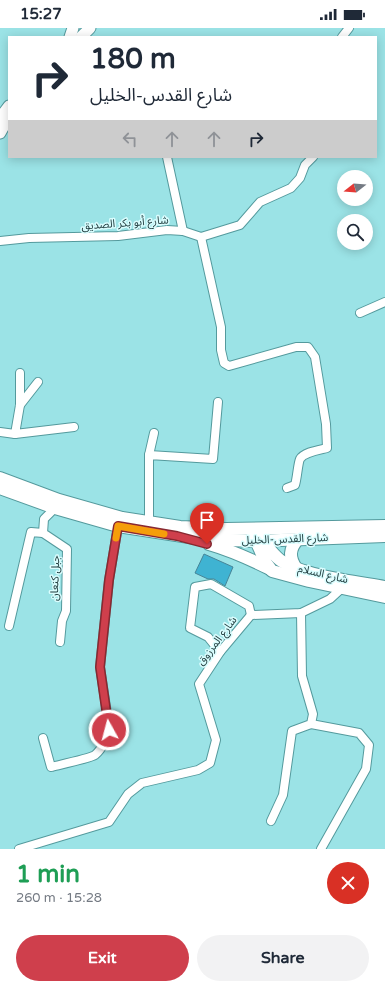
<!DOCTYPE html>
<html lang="en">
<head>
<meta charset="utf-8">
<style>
  :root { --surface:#fff; --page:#f2f2f3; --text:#1f2937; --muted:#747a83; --accent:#cf3f4c }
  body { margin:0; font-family:"Varela Round","Noto Sans Arabic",sans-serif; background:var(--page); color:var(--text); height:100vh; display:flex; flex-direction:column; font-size:15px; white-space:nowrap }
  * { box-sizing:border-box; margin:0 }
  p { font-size:13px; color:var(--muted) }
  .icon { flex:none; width:22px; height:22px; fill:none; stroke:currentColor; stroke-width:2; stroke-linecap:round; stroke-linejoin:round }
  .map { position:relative; height:821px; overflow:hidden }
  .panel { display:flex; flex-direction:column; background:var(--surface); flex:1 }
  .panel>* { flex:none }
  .top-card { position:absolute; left:8px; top:8px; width:369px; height:122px; border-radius:0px; box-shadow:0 2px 10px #0003; background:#fff; color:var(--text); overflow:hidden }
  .needle { width:26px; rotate:253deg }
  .tools { position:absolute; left:337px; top:142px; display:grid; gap:8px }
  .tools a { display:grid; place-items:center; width:36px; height:36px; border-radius:50%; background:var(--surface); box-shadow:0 2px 10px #0003; font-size:20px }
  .pin { position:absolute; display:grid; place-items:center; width:34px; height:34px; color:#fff; margin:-41px -17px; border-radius:50% 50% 50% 0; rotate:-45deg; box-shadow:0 0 4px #0007 }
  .pin .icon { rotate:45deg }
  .me { position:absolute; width:44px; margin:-22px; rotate:353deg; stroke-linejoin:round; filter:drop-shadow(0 0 3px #0008) }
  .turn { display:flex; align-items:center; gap:14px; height:84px; padding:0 16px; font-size:18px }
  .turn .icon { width:52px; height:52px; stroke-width:2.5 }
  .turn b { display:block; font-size:28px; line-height:34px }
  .lanes { display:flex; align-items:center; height:38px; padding:0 16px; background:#0003; justify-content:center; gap:20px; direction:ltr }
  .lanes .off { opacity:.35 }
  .round { display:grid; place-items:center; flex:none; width:42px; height:42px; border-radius:21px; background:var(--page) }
  .head { display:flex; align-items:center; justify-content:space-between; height:68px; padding:0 16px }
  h1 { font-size:24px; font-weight:700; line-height:30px; color:#1e9e55 }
  .action { display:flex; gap:8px; margin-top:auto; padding:8px 16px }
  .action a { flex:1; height:46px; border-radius:24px; background:var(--accent); color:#fff; font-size:16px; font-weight:700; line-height:46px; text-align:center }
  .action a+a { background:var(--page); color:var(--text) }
  .status { display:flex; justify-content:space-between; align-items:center; height:28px; padding:0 20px; background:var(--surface); direction:ltr }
  .status svg { height:11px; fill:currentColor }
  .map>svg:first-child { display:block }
  .building { fill:#3fb3d2; stroke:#468598 }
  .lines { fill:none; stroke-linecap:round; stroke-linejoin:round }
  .minor-casing { stroke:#549a9d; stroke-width:10 }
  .tertiary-casing { stroke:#549a9d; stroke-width:13 }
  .secondary-casing { stroke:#549a9d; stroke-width:14 }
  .minor { stroke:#fff; stroke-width:8 }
  .tertiary { stroke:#fff; stroke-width:11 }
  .secondary { stroke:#fff; stroke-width:12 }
  .route-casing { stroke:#872931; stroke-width:10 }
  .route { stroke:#cf3f4c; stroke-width:7 }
  .slow { stroke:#f59e0b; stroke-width:7 }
  .labels { text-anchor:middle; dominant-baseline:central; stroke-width:3; stroke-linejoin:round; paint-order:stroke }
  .street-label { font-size:11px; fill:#244143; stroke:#dafdfe }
</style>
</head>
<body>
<div class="status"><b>15:27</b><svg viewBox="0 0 49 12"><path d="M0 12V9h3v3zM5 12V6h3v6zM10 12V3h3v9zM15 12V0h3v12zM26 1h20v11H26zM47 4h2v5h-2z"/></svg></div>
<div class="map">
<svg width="385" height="821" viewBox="0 0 385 821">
  <rect width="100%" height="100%" fill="#9be3e6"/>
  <path class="building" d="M 204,526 L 233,539 L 225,558 L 214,551 L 208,551 L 195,545 Z"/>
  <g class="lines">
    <defs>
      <g id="minor">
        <path d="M 342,9 L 349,0"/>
        <path d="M 167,129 L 183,203"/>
        <path d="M 201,209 L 221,299 L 221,322 L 224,335 L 229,338 L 296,319 L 308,319 L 315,329 L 326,396 L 327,420 C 319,422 304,424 300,431 C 298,435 297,451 295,457 L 287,460"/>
        <path d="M 0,213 L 29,210 L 118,208 L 167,202 L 183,203 L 201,209 L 240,197 L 260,174 L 291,160 L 300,150 L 305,137 L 313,129"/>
        <path d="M 360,285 L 385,274"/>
        <path d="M 20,345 L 20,377 L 15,406 L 74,399"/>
        <path d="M 20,377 L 38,354"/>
        <path d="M 0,404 L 15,406"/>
        <path d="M 149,427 L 154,405"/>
        <path d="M 55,480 L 44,491 L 43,505 L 67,521 L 66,583 L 62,593 L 60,614"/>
        <path d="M 149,494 L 149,427 L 213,431 L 218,374"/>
        <path d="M 9,598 L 31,504 L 43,505"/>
        <path d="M 220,624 L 208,609 L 190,600 L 195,559 L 211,556 L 249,578 L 251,587"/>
        <path d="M 311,696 L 359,705 L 369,717 L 366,741 L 321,821"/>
        <path d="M 43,710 L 51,739 C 59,737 91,730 95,727 C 102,721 109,708 109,699 L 100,639 L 109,552 L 118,498"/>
        <path d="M 271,793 L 283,767 L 292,703 L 311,696 L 313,686 L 302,648 L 301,585"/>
        <path d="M 19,821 L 109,794 L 128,766 L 142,755 L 198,742 L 210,735 L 216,712 L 199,656 L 220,624 L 251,587 L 301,585 L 330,571 L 342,560 L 343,558"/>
      </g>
      <g id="tertiary">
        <path d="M 70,9 L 73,0"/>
        <path d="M 81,9 L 90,0"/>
        <path d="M 0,90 L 9,78"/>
        <path d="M 0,105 L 9,89"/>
      </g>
      <g id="secondary">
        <path d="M 0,450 L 59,472 L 122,490 L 180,499 L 226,501 L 385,498"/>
        <path d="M 0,460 L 55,480 L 118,498 L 202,511 L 255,513 L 385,508"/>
        <path d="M 253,506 L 266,535 L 272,543 L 309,553 L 385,569"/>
        <path d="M 259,509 C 266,516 272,526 280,532 C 302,548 357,554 385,559"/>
        <path d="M 209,516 C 230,522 250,531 270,541"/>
        <path d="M 296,540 C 289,530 289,521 298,511"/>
      </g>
    </defs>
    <use href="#minor" class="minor-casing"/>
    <use href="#tertiary" class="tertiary-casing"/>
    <use href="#secondary" class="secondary-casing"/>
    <use href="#minor" class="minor"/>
    <use href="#tertiary" class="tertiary"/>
    <use href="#secondary" class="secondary"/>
  </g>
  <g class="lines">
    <defs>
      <path id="route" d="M 109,702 L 100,639 L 109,552 L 118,498 L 177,508 L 207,516"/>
    </defs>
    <use href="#route" class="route-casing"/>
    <use href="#route" class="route"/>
    <path class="slow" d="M 116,510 L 118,498 L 164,506"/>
  </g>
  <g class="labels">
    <g class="street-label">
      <text transform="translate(125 195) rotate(-4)">شارع أبو بكر الصديق</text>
      <text transform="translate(285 511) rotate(-2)">شارع القدس-الخليل</text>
      <text transform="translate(323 546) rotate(13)">شارع السلام</text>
      <text transform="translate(55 550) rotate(-88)">جبل كنعان</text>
      <text transform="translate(217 613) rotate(-53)">شارع المرزوق</text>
    </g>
  </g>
</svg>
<div class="tools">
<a><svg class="needle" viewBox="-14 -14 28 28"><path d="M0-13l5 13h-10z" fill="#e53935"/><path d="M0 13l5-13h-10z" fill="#747a83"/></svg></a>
<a><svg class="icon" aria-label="search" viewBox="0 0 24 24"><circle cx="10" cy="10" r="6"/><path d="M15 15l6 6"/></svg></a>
</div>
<div class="pin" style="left:207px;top:516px;background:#d93025"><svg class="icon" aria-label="arrive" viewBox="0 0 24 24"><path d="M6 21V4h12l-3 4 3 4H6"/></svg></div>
<svg class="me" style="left:109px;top:702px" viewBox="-20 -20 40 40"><circle r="17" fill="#cf3f4c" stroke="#fff" stroke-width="3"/><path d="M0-11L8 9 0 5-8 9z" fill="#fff"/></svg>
<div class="top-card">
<div class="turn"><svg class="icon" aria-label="right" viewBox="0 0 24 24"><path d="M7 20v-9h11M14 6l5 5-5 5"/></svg><div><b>180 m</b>شارع القدس-الخليل</div></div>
<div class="lanes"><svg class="icon off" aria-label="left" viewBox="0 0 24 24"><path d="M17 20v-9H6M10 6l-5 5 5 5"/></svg><svg class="icon off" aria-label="ahead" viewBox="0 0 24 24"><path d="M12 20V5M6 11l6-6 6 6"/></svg><svg class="icon off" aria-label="ahead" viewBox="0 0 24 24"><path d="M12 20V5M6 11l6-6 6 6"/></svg><svg class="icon" aria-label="right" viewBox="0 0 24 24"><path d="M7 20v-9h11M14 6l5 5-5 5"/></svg></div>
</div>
</div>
<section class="panel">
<div class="head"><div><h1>1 min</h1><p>260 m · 15:28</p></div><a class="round" style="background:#d93025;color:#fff"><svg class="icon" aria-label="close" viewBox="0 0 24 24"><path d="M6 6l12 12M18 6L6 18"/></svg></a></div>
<div class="action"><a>Exit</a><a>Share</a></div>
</section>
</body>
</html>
